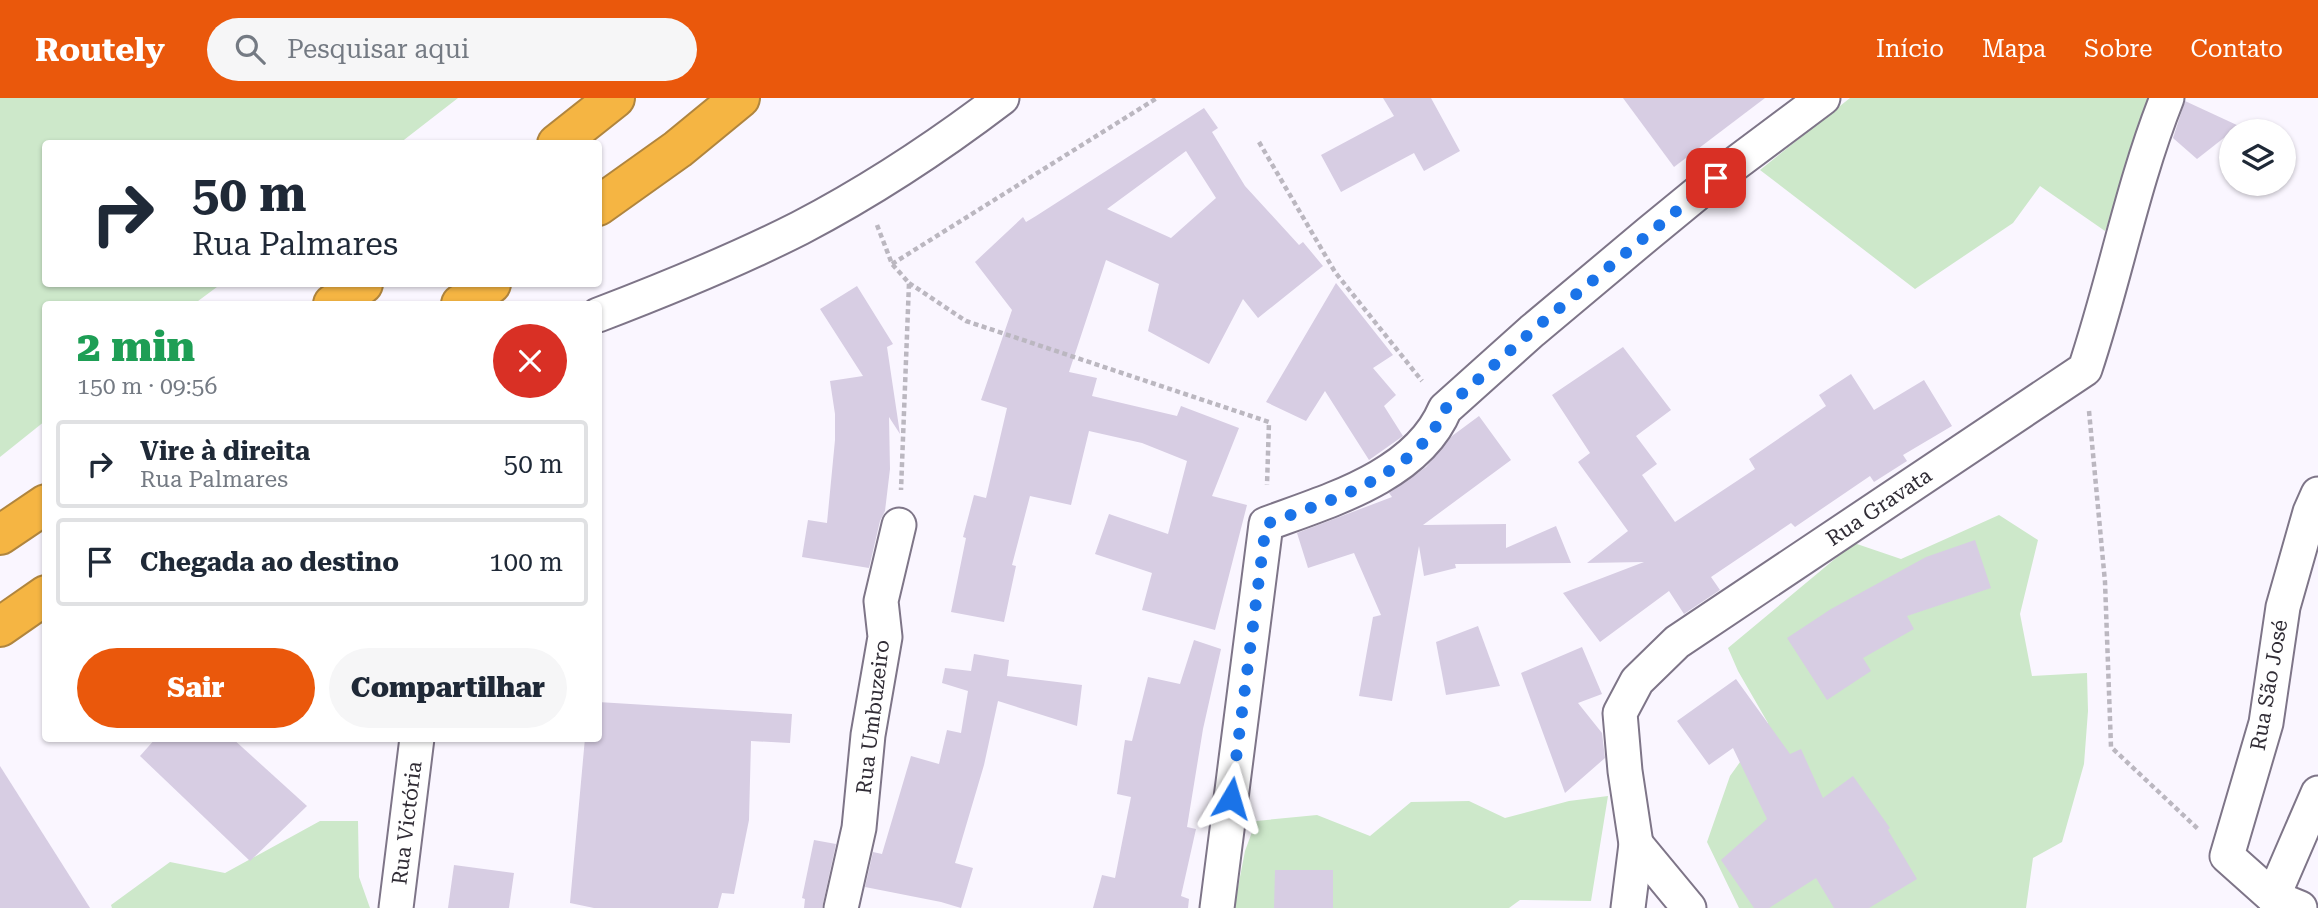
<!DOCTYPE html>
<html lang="pt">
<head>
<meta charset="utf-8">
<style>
  :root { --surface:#fff; --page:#f6f6f7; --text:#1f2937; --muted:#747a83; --line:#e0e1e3; --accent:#ea580c }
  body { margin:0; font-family:"Roboto Serif",serif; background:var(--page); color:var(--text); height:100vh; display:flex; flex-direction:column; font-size:26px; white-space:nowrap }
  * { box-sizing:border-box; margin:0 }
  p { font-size:23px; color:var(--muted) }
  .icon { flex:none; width:38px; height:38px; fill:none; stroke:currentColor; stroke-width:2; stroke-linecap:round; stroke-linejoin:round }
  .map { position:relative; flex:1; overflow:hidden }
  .drawer { position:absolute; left:42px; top:203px; width:560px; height:441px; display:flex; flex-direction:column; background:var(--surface); border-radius:7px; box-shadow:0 2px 5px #0004 }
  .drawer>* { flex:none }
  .top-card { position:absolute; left:42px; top:42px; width:560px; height:147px; border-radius:7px; box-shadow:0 2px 5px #0004; background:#fff; color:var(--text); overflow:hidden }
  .controls { position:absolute; left:2219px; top:21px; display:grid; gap:14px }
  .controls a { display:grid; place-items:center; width:77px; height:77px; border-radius:50%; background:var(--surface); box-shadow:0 2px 5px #0004; font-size:35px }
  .pin { position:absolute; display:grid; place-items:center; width:60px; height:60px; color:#fff; margin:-30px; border-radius:14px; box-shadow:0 4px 10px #0006 }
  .me { position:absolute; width:77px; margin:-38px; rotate:7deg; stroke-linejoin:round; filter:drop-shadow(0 0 5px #0008) }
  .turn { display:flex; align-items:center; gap:24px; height:147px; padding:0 35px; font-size:32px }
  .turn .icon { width:91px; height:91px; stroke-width:2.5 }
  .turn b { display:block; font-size:49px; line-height:60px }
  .round { display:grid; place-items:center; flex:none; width:74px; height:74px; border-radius:37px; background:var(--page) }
  .headline { display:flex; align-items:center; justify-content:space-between; height:119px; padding:0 35px }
  h1 { font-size:42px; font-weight:800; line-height:52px; color:#1e9e55 }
  .primary-button { display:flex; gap:14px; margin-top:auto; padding:14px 35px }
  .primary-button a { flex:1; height:80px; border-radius:42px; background:var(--accent); color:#fff; font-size:28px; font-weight:800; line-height:80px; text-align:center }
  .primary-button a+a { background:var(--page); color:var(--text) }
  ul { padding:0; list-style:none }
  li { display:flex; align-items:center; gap:21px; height:88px; margin:0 14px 10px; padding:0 21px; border:4px solid var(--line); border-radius:7px }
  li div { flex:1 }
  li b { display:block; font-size:26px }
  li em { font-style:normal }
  header { display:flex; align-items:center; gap:42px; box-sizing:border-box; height:98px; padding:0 35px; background:var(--accent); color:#fff }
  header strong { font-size:33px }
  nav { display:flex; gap:38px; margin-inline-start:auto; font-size:24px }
  .search { width:490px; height:63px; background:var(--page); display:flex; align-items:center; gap:18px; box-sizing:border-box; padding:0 24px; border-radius:38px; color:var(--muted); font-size:26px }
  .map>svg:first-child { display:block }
  .green { fill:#cde8ca }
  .building { fill:#d7cde3; fill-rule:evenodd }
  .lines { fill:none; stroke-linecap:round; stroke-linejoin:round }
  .street-casing { stroke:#7e7588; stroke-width:37 }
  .highway-casing { stroke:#b0853e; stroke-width:42 }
  .path { stroke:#bbb7c0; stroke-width:4.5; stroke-dasharray:5 3.5; stroke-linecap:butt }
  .street { stroke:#fff; stroke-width:33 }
  .highway { stroke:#f5b543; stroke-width:38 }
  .route { stroke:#1a73e8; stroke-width:12; stroke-dasharray:0 21.6 }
  .labels { text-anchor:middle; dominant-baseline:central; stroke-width:5; stroke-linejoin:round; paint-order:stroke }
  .street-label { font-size:21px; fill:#312d36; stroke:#fff }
</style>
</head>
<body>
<header>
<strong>Routely</strong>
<div class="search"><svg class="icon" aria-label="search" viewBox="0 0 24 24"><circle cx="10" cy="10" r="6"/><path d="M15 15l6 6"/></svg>Pesquisar aqui</div>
<nav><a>Início</a><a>Mapa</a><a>Sobre</a><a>Contato</a></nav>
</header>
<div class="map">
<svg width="2318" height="810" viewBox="0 0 2318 810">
  <rect width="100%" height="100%" fill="#faf6ff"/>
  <g class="green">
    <path d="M 0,0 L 458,0 L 400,45 L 46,46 L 46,186 L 221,186 L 194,206 L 46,206 L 45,323 L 0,359 Z"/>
    <path d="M 1850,0 L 2149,0 L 2134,62 L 2105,133 L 2040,88 L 2013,125 L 1915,191 L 1760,72 Z"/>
    <path d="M 1999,417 L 2038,442 L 2020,516 L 2032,578 L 2087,575 L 2088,613 L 2084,666 L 2062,744 L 2033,760 L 2026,810 L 1739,810 L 1707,744 L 1730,678 L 1768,625 L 1738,573 L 1728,550 L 1854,445 L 1901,461 Z"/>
    <path d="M 1608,698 L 1591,803 L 1520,802 L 1509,810 L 1234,810 L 1245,753 L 1256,723 L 1317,717 L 1370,738 L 1411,704 L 1469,703 L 1505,720 L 1569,703 Z"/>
    <path d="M 320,723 L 358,723 L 359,779 L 370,810 L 112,810 L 111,807 L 170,764 L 225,775 Z"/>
  </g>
  <g class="building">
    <path d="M 1383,0 L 1431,0 L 1460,53 L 1424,73 L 1414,55 L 1341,94 L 1321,57 L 1394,18 Z"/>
    <path d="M 1623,0 L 1765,0 L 1674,69 Z"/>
    <path d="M 2185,3 L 2239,28 L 2197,61 L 2173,40 Z"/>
    <path d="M 1204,10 L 1218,30 L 1212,34 L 1245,88 L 1299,147 L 1303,144 L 1323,168 L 1258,220 L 1243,201 L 1209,266 L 1148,233 L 1159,186 L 1106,162 L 1069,274 L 1097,280 L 1092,298 L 1177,318 L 1181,308 L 1239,330 L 1212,398 L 1247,407 L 1215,532 L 1142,512 L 1152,475 L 1095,456 L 1109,416 L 1168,436 L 1187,363 L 1142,345 L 1089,333 L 1071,407 L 1030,398 L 1012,467 L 1016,468 L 1004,524 L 951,514 L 966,440 L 963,439 L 974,397 L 986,400 L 1007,310 L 981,302 L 1012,212 L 975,164 L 1023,119 L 1026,124 L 1036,118 ZM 1186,53 L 1216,100 L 1171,140 L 1107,111 Z"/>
    <path d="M 1336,185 L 1393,257 L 1373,270 L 1396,297 L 1384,308 L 1403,338 L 1369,362 L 1325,293 L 1306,323 L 1266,304 Z"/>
    <path d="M 857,188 L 893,246 L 887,249 L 900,336 L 889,319 L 890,371 L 885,413 L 880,423 L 869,470 L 802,459 L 808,422 L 827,425 L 835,342 L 835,316 L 830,283 L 863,278 L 820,211 Z"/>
    <path d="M 1623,249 L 1671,312 L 1636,338 L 1657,366 L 1642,377 L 1675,424 L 1755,371 L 1749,361 L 1826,308 L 1819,297 L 1851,276 L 1874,312 L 1924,282 L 1952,328 L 1903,357 L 1907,363 L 1874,384 L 1870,378 L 1795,429 L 1791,425 L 1711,479 L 1720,492 L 1684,516 L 1669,493 L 1600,544 L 1563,495 L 1644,464 L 1587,465 L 1628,433 L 1578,364 L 1590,355 L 1552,297 Z"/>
    <path d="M 1479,318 L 1511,362 L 1423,427 L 1506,426 L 1506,450 L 1556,428 L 1571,465 L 1455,466 L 1456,470 L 1424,478 L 1419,448 L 1392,603 L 1359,598 L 1373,519 L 1381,517 L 1354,455 L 1308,470 L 1297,435 L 1392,399 L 1389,395 L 1426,369 L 1452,338 Z"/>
    <path d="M 1975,442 L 1991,490 L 1907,518 L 1914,531 L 1863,560 L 1871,573 L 1827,602 L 1787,540 L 1831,511 L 1926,459 Z"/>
    <path d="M 1478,528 L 1500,588 L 1446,597 L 1436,544 Z"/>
    <path d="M 1194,542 L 1221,551 L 1203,631 L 1187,729 L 1196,731 L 1181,798 L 1189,801 L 1188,810 L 1093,810 L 1102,777 L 1115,780 L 1131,699 L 1117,696 L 1125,642 L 1132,643 L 1148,579 L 1180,586 Z"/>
    <path d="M 1582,549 L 1602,596 L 1578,605 L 1602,635 L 1605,660 L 1565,695 L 1521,575 Z"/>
    <path d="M 974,556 L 1009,562 L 1007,578 L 1082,587 L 1077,628 L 998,603 L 984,667 L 955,765 L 973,770 L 961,810 L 941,804 L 865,789 L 873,754 L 882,756 L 911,658 L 939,666 L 947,632 L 961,635 L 968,593 L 942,585 L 945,570 L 971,573 Z"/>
    <path d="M 1736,581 L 1790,656 L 1801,651 L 1823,700 L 1853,678 L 1890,730 L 1888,732 L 1917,781 L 1869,810 L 1834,810 L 1816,780 L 1769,810 L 1754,810 L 1721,762 L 1767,721 L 1733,650 L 1709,667 L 1677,623 Z"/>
    <path d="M 598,604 L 792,616 L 790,645 L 751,643 L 749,722 L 734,796 L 722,795 L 718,810 L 594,810 L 570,805 L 585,640 L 598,640 Z"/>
    <path d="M 156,640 L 232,640 L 307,708 L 250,763 L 140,658 Z"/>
    <path d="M 0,668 L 90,810 L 0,810 Z"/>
    <path d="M 814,742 L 836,746 L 822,810 L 804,810 L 805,801 L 802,800 Z"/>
    <path d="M 454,767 L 514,775 L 509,810 L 448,810 Z"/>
    <path d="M 1275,772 L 1333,772 L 1333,810 L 1274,810 Z"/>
  </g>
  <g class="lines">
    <defs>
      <g id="street">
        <path d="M 598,217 C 666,191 735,163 800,130 C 871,93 939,48 1002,0"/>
        <path d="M 1636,746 L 1689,810"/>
        <path d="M 2273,799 L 2318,695"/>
        <path d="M 396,810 L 417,640"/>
        <path d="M 841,810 L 859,730 L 868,637 L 885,539 L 881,503 L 899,427"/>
        <path d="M 1217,810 L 1266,426 C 1328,403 1417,378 1445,311 L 1532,233 L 1649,135 L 1716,80 L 1823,0"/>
        <path d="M 1628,810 L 1636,746 L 1625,673 L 1620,615 L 1637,583 L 1677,544 L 2085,271 C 2115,181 2132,88 2167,0"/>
        <path d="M 2300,810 L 2273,799 L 2227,758 L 2266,625 L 2283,509 L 2310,414 L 2318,396"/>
      </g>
      <g id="highway">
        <path d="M 557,46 L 615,0"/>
        <path d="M 598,108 L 678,51 L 740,0"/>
        <path d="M 333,206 L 363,186"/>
        <path d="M 461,206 L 491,186"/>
        <path d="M 0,437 L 46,406"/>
        <path d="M 0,529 L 46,497"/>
      </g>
    </defs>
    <use href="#street" class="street-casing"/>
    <use href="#highway" class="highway-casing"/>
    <g class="path">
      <path d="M 1259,44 L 1335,174 L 1422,283"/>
      <path d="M 877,127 L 892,166 L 909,185 L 901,392"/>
      <path d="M 892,166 L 1157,0"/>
      <path d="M 909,185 L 966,223 L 1269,324 L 1267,387"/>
      <path d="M 2089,313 L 2105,484 L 2111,649 L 2198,731"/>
    </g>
    <use href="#street" class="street"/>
    <use href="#highway" class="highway"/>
  </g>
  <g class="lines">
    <path class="route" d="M 1231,700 L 1266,426 C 1328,403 1417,378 1445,311 L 1532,233 L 1716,80"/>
  </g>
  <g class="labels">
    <g class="street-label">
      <text transform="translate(1879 409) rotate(-34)">Rua Gravata</text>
      <text transform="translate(2269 587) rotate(-80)">Rua São José</text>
      <text transform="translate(873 619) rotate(-83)">Rua Umbuzeiro</text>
      <text transform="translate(407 725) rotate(-83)">Rua Victória</text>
    </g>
  </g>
</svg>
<div class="controls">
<a><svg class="icon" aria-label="layers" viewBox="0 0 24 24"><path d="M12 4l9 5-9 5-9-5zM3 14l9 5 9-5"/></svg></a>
</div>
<div class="pin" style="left:1716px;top:80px;background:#d93025"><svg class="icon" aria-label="arrive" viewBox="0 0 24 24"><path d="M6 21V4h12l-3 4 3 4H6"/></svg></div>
<svg class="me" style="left:1231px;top:700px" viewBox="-20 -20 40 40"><path d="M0-17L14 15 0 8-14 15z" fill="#1a73e8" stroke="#fff" stroke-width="4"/></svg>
<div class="top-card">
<div class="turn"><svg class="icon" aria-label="right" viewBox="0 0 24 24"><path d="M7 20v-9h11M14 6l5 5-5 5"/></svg><div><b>50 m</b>Rua Palmares</div></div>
</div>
<section class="drawer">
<div class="headline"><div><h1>2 min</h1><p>150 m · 09:56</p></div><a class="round" style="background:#d93025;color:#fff"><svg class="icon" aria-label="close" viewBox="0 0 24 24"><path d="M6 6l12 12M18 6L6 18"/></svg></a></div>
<ul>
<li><svg class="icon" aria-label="right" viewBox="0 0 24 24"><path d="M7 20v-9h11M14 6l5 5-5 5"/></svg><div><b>Vire à direita</b><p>Rua Palmares</p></div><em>50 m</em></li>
<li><svg class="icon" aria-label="arrive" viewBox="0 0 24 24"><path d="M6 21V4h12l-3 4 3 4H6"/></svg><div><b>Chegada ao destino</b></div><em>100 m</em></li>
</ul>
<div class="primary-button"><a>Sair</a><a>Compartilhar</a></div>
</section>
</div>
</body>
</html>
